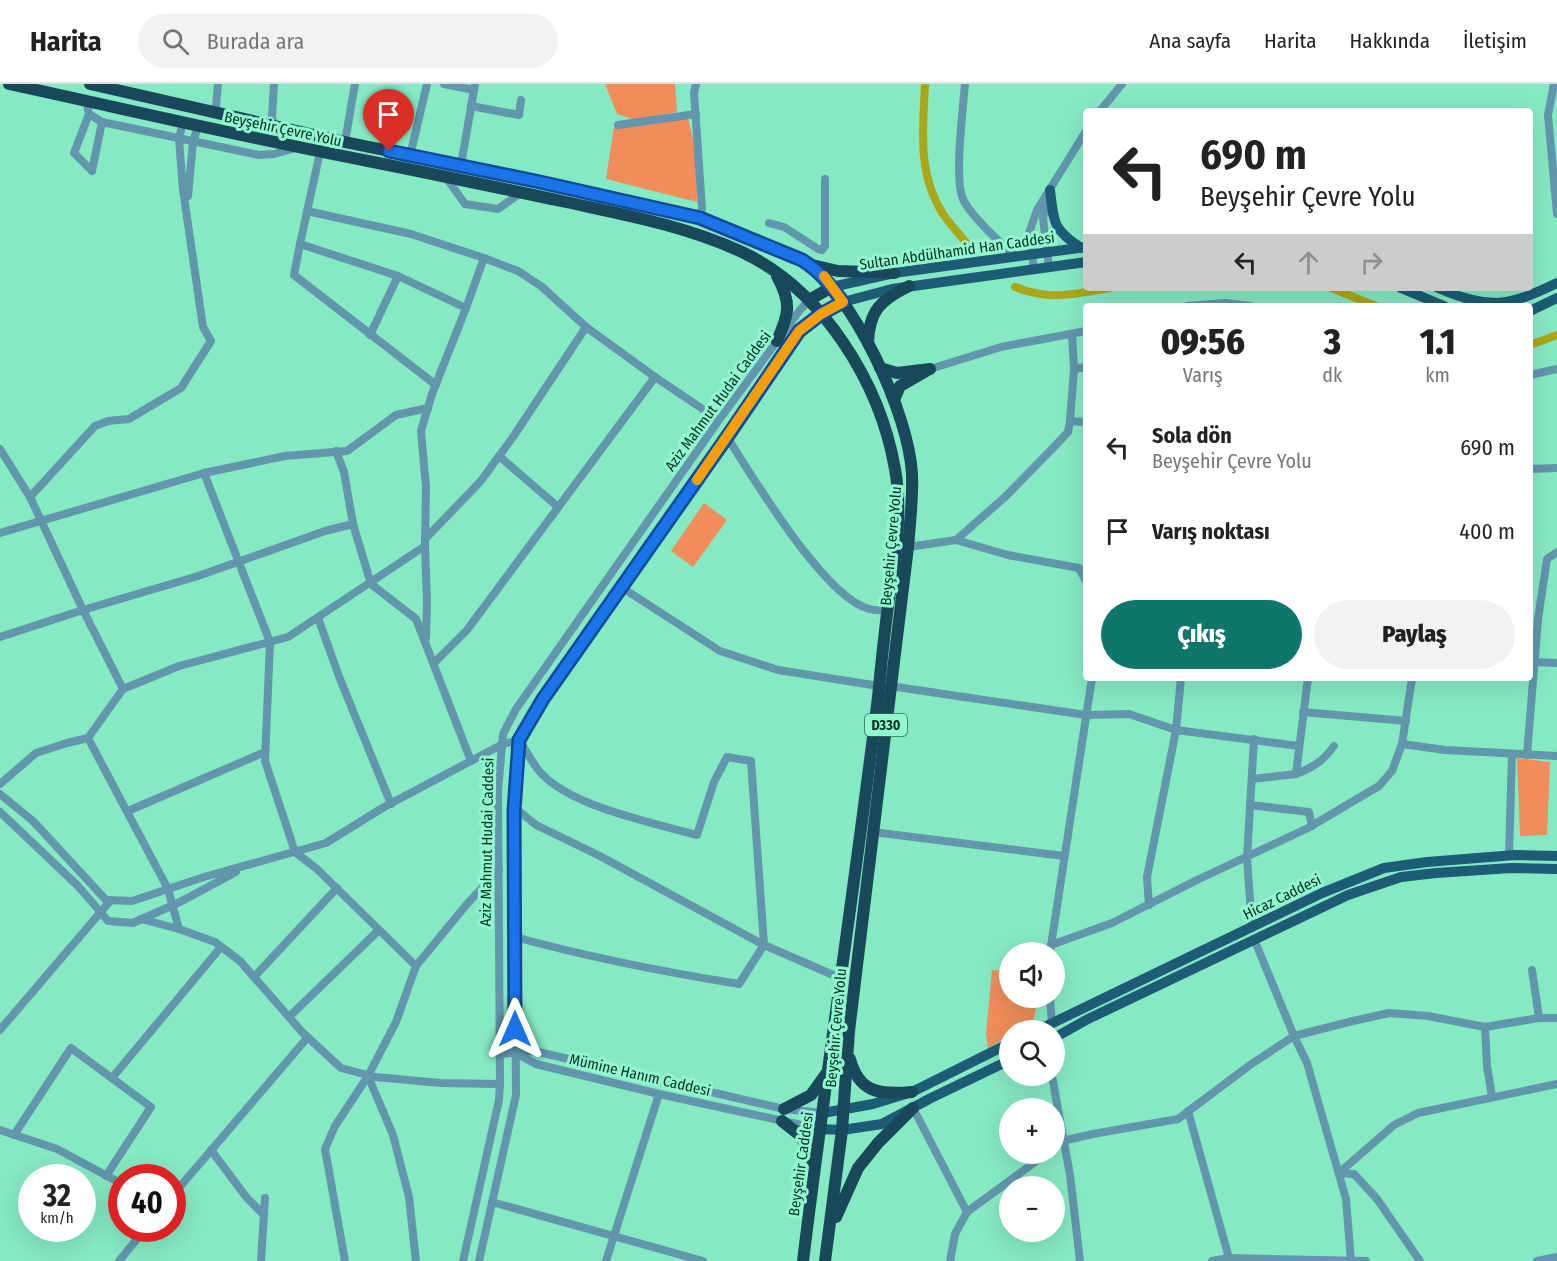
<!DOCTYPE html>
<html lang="tr">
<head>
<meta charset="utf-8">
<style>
  :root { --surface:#fff; --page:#f2f2f2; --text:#222; --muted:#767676; --line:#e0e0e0; --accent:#0f766e }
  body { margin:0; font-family:"Fira Sans Condensed",sans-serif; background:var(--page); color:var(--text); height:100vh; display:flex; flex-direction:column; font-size:22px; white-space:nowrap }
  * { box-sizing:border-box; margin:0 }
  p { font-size:20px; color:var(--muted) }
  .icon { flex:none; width:33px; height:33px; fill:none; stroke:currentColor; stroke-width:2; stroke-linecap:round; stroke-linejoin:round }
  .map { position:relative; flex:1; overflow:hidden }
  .panel { position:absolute; left:1083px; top:219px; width:450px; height:378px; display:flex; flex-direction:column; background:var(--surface); border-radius:6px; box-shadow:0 6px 24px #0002 }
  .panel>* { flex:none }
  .top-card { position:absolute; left:1083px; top:24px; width:450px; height:183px; border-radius:6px; box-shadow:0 6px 24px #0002; background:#fff; color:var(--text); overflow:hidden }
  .fabs { position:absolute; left:999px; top:858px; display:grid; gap:12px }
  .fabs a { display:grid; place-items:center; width:66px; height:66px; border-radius:50%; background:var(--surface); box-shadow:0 6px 24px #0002; font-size:30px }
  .speed { position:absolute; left:18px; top:1080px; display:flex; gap:12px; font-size:30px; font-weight:700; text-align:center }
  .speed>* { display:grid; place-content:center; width:78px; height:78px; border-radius:50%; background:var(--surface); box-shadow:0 6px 24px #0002; line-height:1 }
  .speed small { font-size:15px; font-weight:400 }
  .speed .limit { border:9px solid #d22; background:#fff; color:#111 }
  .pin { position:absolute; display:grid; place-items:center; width:51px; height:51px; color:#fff; margin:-62px -26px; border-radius:50% 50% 50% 0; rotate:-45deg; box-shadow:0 0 6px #0007 }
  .pin .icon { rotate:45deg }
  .me { position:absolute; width:66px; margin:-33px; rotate:0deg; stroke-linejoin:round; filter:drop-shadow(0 0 4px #0008) }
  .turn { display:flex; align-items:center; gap:21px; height:126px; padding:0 18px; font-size:27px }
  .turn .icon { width:78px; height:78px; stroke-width:2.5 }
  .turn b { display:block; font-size:42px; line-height:51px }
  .lanes { display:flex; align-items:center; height:57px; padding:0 18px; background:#0003; justify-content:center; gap:30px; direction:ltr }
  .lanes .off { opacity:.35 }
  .eta { display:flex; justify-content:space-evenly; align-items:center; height:102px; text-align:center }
  .eta b { font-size:36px; font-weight:800; line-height:42px }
  .primary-button { display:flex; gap:12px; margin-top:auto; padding:12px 18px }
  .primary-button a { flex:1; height:69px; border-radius:36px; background:var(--accent); color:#fff; font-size:24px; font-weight:800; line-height:69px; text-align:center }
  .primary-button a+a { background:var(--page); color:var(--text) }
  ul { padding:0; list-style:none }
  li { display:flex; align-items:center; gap:18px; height:84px; padding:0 18px }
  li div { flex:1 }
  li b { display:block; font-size:22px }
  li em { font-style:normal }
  header { display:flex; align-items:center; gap:36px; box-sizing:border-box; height:84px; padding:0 30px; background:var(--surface); border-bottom:2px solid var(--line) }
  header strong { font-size:28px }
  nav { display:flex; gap:33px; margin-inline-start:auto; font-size:21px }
  .search { width:420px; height:54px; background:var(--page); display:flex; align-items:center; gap:15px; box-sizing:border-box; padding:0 21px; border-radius:33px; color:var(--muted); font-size:22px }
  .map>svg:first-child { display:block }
  .green { fill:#f08d5a }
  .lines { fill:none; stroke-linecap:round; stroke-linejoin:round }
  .canal { stroke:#aca71a; stroke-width:8 }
  .minor { stroke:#6196ad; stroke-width:8 }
  .major { stroke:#1c5d75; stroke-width:10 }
  .highway { stroke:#19485a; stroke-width:12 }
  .route-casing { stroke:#114b97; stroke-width:15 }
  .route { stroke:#1a73e8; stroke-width:10 }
  .slow { stroke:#f59e0b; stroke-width:10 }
  .labels { text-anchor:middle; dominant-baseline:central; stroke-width:6; stroke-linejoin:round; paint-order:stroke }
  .shield { fill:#92f7d0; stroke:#2e6d58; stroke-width:1.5 }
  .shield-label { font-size:14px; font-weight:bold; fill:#033224 }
  .street-label { font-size:15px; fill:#033224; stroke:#92f7d0 }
</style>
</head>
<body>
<header>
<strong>Harita</strong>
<div class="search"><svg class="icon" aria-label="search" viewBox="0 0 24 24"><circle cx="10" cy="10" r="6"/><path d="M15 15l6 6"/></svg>Burada ara</div>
<nav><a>Ana sayfa</a><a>Harita</a><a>Hakkında</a><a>İletişim</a></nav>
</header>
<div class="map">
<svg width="1557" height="1177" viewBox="0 0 1557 1177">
  <rect width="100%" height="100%" fill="#85e9c3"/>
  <g class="green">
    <path d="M 605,0 L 675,0 L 677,28 L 635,36 L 617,30 Z"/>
    <path d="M 688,34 L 696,68 L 697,118 L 606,95 L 614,43 Z"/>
    <path d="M 704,419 L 727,436 L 693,483 L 671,467 Z"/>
    <path d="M 1517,674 L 1550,678 L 1547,751 L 1520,752 Z"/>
    <path d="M 992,886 L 1009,887 L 1010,914 L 1038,914 L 1033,938 L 1020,946 L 1010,946 L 1009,952 L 988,964 L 986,950 Z"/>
  </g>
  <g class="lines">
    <g class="canal">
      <path d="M 925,0 C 923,46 917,89 943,130 C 952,143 963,154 972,166"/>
      <path d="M 1015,203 C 1050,217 1073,210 1110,204"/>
      <path d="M 1331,204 L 1376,222"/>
      <path d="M 1530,261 L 1557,251"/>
    </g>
    <g class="minor">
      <path d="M 274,0 L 272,33 L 274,42"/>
      <path d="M 444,0 L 474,6 L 475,0"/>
      <path d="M 696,0 L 694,9 L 702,124 L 700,134"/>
      <path d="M 965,0 C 963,25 954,95 963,115 C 970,131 1002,161 1016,172"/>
      <path d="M 1554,0 L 1548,31 L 1557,130"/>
      <path d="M 86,16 L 89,30 L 102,38 L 259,71 L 274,70 L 296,64"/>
      <path d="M 471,22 L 519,31 L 521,16"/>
      <path d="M 1100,27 L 1122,0"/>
      <path d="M 218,29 L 216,22 L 218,0"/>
      <path d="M 89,30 L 74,69 L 92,87"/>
      <path d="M 618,41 L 696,30"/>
      <path d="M 345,58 L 355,0"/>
      <path d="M 320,68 L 300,160 L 398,192 L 466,224 L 432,310 L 421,347 L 426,403 L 425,462 L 288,553 L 179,582 L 123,605 L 83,526 L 198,492 L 325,447 L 353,440 L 371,500 L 416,535 L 471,677"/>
      <path d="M 410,72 L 427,0"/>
      <path d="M 461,81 L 474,6"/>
      <path d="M 92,87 L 102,38"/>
      <path d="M 445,92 L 465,120 L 498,125 L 522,108"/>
      <path d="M 188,112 L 193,58 L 198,42"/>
      <path d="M 1048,112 L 1043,134 L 1049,183"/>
      <path d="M 307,127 L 411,150 L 484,174"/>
      <path d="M 769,139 L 784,143 L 818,165 L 822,166 L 825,162 L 825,95"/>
      <path d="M 300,160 L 294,191 L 436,301"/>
      <path d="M 1034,185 L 1029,149 L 1037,126 L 1086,47"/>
      <path d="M 1187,222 L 1225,219 L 1250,222"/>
      <path d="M 466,224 L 484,174 L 518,187 L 541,202 L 586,243"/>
      <path d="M 1072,250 L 1074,285 L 1070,337 L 1086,338"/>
      <path d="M 370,251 L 398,192"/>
      <path d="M 930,285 L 1001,263 L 1086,247"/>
      <path d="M 1074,285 L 1086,283"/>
      <path d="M 1530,291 L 1557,285"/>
      <path d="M 655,293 L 719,336"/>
      <path d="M 727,353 C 754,395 824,513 869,525 C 875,527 882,526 888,526"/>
      <path d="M 0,365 L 30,413"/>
      <path d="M 336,367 L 344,388 L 353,440"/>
      <path d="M 499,372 L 558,423"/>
      <path d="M 1530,385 L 1557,384"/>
      <path d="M 204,389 L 270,558 L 265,677 L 295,768 L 317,785 L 416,882 L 396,938 L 368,992"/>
      <path d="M 0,449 L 204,389 L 285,372 L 347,367 L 396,331 L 428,324"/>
      <path d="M 425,455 L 480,398 L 513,353 L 586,243 L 655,293 L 467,546 L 434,579"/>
      <path d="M 956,456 L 1008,471 L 1079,484 L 1086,497"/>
      <path d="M 425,462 L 427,517 L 426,554"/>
      <path d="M 908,463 L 956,456 L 1005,413 L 1054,363 L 1068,348 L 1070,337"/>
      <path d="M 621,503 L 720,567 L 778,586 L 879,602"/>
      <path d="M 318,534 L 340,595 L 391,720"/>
      <path d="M 0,553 L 83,526 L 30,413 L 95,342 L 108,337 L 129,335 L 181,304 L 211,257 L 203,243 L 183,106 L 179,55 L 183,38"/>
      <path d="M 1535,578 L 1557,579"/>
      <path d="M 1181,594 L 1176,646 L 1299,662"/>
      <path d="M 890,602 L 1086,631 L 1129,630 L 1176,646 L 1147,793 L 1149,821"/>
      <path d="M 1303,628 L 1406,637"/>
      <path d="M 88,654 L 168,805 L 179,845 L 141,835"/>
      <path d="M 1402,660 L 1445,666 L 1557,672"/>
      <path d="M 1527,671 L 1538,535 L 1547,475 L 1557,468"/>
      <path d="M 1296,690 C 1314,683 1323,677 1334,662"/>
      <path d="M 1252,695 L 1296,690 L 1308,594"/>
      <path d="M 0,700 L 36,669 L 67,659 L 88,654 L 123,605"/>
      <path d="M 0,710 L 33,737 L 106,816 L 132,817 L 204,793 L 326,759 L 384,723 L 503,660 L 519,656 C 527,667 533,682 543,691 C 574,723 653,739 697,751 L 714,698 L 727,673 L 751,677 L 764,861 L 739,900 C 664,888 588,873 515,853"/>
      <path d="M 1250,721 L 1309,728 L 1312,742"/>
      <path d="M 514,723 L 536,741 L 598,771 L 764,861 L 840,894"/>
      <path d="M 128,727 L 265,668"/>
      <path d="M 0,728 L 78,802 L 108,837 L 133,839 L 180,818 L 236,788"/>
      <path d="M 873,748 L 1064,772"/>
      <path d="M 1509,772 L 1512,670"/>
      <path d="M 1252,844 L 1247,774 L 1254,655"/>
      <path d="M 179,845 L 215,858 L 240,877 L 302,948 L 341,984 L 375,993 L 441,999 L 500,1000"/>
      <path d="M 1254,855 L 1294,952 L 1307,979 L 1346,1115 L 1351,1177"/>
      <path d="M 1051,861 L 1112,839 L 1197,796 L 1308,744 L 1379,702 L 1392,687 L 1402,660 L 1412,594"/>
      <path d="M 1050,868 L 1092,594"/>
      <path d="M 416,882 L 467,820 L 499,786"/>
      <path d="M 1532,886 L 1539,934"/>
      <path d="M 254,893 L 337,804"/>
      <path d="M 1050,914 L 1052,940"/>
      <path d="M 289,933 L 379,846"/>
      <path d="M 1485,943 L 1487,982 L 1492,1013"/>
      <path d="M 0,946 L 111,816"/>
      <path d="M 515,969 L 536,980 L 659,1010 L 820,1045"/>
      <path d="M 500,970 L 534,967 L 784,1025 L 823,1029"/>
      <path d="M 1052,992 L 1070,1091 L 1080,1177"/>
      <path d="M 112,994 L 221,863"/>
      <path d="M 913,1024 L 967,1128"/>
      <path d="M 1188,1027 L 1229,1174"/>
      <path d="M 0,1046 L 57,1065 L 122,1100"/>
      <path d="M 14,1051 L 71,964 L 151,1023 L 106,1092"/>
      <path d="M 1054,1063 L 1062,1057 L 1093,1050 L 1178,1035 L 1250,981 L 1294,952 L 1353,937 L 1389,929 L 1428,932 L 1485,943 L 1539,934 L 1557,934"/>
      <path d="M 211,1066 L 247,1114 L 264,1131"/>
      <path d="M 1339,1089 L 1394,1041 L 1418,1029 L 1557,1000"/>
      <path d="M 1339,1089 L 1354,1090 L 1377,1115 L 1420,1177"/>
      <path d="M 172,1112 L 308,953"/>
      <path d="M 492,1118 L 703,1177"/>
      <path d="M 119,1177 L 146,1144"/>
      <path d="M 261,1177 L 265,1114"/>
      <path d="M 345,1177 L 325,1065 L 335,1042 L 368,992 L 393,1051 L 409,1113 L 416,1177"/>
      <path d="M 463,1177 L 499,1016 L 500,1000 L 498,707 L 503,650 L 516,625 L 719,336 L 800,226 L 809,216"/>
      <path d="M 479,1177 L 516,1011 L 514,727 L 519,656 L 543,615 L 727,353 L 799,247 L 821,230"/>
      <path d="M 606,1177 L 659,1010"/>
      <path d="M 950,1177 L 955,1150 L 967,1128 L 1046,1070"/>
      <path d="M 1212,1177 L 1229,1174 L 1366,1177"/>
      <path d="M 1537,1177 L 1557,1173"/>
    </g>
    <g class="major">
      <path d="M 1050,106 C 1054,138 1052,145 1081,164"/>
      <path d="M 832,203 L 894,189 L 1086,163"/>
      <path d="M 1401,204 L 1444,222"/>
      <path d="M 1438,204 C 1491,226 1507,223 1557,199"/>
      <path d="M 843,218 L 892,205 L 1086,178"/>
      <path d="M 1530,227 L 1557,214"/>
      <path d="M 1038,946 L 1322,809 L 1384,784 L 1427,778 L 1515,771 L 1557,772"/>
      <path d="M 1054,954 L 1088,935 L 1348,811 L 1401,793 L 1436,789 L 1511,784 L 1557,785"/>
      <path d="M 823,1029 L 873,1020 L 912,1008 L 1010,959"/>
      <path d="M 820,1045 L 842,1046 L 882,1040 L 931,1014 L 1010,976"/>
    </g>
    <g class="highway">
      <path d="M 9,0 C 129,26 248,54 368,77 C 434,90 500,104 566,118 C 626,131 686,142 742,168 C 823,206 880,299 895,385 C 903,430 895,477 888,522 C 884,552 881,583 878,613 C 855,801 826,989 803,1177"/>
      <path d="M 90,0 L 345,58 L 559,102 L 700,134 L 802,176 C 853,208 909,330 912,390 C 913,414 910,439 908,463 L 849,947 L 842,1046 L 825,1177"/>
      <path d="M 812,181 L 838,187 L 894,189"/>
      <path d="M 777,192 C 792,219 789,230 777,257"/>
      <path d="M 809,216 L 832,203"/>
      <path d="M 821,230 L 843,218"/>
      <path d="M 868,259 C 869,226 881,216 909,202"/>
      <path d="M 880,284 L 897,289 L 930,285"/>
      <path d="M 894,316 L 900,302 L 926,287"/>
      <path d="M 850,975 C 859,1009 880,1011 912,1008"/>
      <path d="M 784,1025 L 811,1011 L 826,990"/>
      <path d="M 782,1037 L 801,1052 L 814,1080"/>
      <path d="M 836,1133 L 858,1084 L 878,1059 L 913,1024"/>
    </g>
  </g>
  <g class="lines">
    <defs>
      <path id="route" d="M 389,67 L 540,98 L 700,134 L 802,176 C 820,187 830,201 843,218 L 821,230 L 799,247 L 727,353 L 543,615 L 519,656 L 514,727 L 515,945"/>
    </defs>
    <use href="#route" class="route-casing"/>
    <use href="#route" class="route"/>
    <path class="slow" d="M 697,396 L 799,247 L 821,230 L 843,218 L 824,192"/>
  </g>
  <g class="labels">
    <rect class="shield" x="865" y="630" width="42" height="22" rx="4.5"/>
    <g class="shield-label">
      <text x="886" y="641">D330</text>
    </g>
    <g class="street-label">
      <text transform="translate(283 45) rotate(12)">Beyşehir Çevre Yolu</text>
      <text transform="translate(957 167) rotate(-8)">Sultan Abdülhamid Han Caddesi</text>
      <text transform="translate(718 317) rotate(-54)">Aziz Mahmut Hudai Caddesi</text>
      <text transform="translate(891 462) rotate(-85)">Beyşehir Çevre Yolu</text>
      <text transform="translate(487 758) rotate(-89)">Aziz Mahmut Hudai Caddesi</text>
      <text transform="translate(1282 813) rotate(-26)">Hicaz Caddesi</text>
      <text transform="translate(836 944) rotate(-85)">Beyşehir Çevre Yolu</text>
      <text transform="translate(640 991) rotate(13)">Mümine Hanım Caddesi</text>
      <text transform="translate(801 1080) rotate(-82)">Beyşehir Caddesi</text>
    </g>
  </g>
</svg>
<div class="fabs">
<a><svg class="icon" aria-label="sound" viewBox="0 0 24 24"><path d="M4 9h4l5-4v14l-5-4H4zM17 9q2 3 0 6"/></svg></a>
<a><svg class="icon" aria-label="search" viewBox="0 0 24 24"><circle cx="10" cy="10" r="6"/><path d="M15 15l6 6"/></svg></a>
<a>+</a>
<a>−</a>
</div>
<div class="speed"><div>32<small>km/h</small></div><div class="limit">40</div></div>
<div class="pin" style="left:389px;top:67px;background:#d93025"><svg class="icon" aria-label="arrive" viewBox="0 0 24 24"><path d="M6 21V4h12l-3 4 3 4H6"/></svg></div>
<svg class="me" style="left:515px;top:945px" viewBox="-20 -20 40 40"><path d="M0-17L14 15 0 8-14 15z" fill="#1a73e8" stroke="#fff" stroke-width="4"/></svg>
<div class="top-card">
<div class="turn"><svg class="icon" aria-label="left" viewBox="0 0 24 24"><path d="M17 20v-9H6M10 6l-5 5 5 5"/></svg><div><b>690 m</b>Beyşehir Çevre Yolu</div></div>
<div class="lanes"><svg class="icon" aria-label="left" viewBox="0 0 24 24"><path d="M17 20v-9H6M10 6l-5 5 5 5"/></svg><svg class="icon off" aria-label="ahead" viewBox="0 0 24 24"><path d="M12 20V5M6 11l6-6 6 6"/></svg><svg class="icon off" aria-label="right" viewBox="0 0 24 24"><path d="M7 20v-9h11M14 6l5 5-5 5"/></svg></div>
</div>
<section class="panel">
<div class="eta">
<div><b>09:56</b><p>Varış</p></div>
<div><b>3</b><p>dk</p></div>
<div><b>1.1</b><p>km</p></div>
</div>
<ul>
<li><svg class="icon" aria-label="left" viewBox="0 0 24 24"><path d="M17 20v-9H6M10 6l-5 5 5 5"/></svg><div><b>Sola dön</b><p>Beyşehir Çevre Yolu</p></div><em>690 m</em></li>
<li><svg class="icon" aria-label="arrive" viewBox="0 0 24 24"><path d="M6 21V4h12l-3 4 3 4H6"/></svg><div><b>Varış noktası</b></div><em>400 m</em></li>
</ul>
<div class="primary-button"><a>Çıkış</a><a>Paylaş</a></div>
</section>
</div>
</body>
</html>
